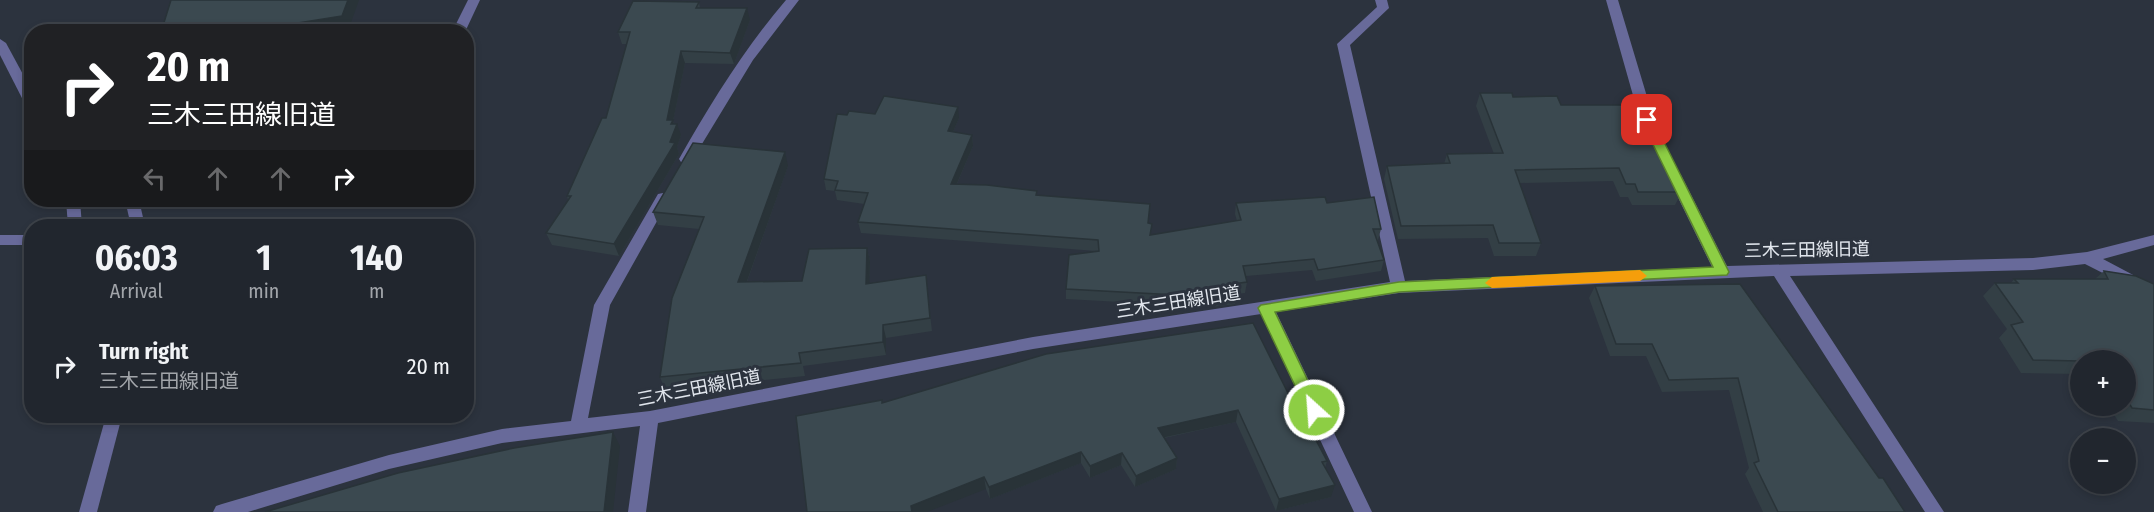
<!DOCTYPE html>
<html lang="en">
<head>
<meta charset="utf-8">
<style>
  :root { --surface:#21262e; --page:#292e36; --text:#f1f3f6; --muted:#a2a5aa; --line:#3e434a }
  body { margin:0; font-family:"Fira Sans Condensed","Noto Sans JP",sans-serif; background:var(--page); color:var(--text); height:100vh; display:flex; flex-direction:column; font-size:22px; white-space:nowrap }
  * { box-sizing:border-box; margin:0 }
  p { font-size:20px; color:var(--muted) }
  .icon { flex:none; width:33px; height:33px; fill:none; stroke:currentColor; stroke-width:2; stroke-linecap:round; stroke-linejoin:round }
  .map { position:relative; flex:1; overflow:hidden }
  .panel { position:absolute; left:24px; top:219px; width:450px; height:204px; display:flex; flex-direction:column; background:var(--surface); border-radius:24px; box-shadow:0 3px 9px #0003,0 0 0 2px var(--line) }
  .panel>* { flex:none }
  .guide { position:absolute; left:24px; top:24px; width:450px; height:183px; border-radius:24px; box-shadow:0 3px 9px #0003,0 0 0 2px var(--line); background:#202124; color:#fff; overflow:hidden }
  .fabs { position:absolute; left:2070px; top:350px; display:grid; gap:12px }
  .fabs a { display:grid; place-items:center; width:66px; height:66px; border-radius:50%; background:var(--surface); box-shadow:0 3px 9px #0003,0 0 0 2px var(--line); font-size:30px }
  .pin { position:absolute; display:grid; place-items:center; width:51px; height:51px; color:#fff; margin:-26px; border-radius:12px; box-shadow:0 3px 9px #0006 }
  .me { position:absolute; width:66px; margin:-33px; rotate:334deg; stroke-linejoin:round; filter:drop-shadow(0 0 4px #0008) }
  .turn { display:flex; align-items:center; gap:21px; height:126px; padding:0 24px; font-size:27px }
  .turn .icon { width:78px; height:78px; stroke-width:2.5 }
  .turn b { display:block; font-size:42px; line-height:51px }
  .lanes { display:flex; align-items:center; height:57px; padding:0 24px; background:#0003; justify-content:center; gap:30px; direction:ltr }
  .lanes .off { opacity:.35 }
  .eta { display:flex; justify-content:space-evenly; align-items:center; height:102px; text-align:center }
  .eta b { font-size:36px; font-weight:700; line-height:42px }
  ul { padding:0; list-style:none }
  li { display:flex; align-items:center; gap:18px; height:90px; padding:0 24px }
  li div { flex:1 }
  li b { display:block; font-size:22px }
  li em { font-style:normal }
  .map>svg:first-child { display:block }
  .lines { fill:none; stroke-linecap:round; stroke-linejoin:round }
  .minor { fill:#686a9a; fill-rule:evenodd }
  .wall { fill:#333f45 }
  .shaded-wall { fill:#293338 }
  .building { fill:#3b4950; stroke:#293338; stroke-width:1.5 }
  .route { fill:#8dce44; stroke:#5c862c; stroke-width:1.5 }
  .slow { fill:#f59e0b }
  .labels { text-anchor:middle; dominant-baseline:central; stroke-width:6; stroke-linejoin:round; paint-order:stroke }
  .street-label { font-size:18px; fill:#e1e6ed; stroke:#2c333e }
</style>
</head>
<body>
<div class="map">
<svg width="2154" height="512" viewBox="0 0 2154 512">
  <rect width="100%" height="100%" fill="#2c333e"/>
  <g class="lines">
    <g class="minor">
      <path d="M 468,0 L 480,0 L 465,32 L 438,32 L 455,26 Z"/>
      <path d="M 786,0 L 799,0 L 753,60 L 691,162 L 681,162 L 679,159 C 711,103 744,49 786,0 Z"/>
      <path d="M 1375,0 L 1387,0 L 1389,8 L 1350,45 L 1405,281 L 1712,267 L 1667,175 L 1674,170 L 1681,175 L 1727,266 L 2033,258 L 2087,252 L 2154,235 L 2154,245 L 2103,259 L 2154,286 L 2154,299 L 2085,264 L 2033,270 L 1790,276 L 1944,512 L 1925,512 L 1774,276 L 1399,293 L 1276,312 L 1372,512 L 1354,512 L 1261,314 L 1033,349 L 658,423 L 646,512 L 628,512 L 640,426 L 502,443 L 389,469 L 248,512 L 213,512 L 216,506 L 222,504 L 389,455 L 502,429 L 571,421 L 594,305 L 658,194 L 663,193 L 670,198 L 610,305 L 588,418 L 650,411 L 1033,337 L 1390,282 L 1337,44 L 1377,7 Z"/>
      <path d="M 1606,0 L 1618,0 L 1654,120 L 1664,140 L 1662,143 L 1652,143 L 1640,120 Z"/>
      <path d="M 0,39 L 6,43 L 32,91 L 32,108 L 25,104 L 0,55 Z"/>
      <path d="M 66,200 L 80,200 L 82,226 L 68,226 Z"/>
      <path d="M 125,200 L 139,200 L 145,226 L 131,226 Z"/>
      <rect x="0" y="235" width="32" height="10"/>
      <path d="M 106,416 L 122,416 L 97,512 L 79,512 Z"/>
    </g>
  </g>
  <g class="wall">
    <path d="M 699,2 L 700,8 L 750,20 L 734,64 L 685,63 L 673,121 L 681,135 L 677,147 L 679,154 L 619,256 L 552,245 L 546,233 L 568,200 L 567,196 L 606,118 L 627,44 L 622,44 L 618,32 Z"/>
    <path d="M 1480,93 L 1513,97 L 1561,105 L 1682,192 L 1675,205 L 1632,205 L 1628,197 L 1620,197 L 1613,181 L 1520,183 L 1541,243 L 1536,256 L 1494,256 L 1488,238 L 1398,239 L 1384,179 L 1387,166 L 1444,164 L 1447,154 L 1494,154 L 1476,106 Z"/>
    <path d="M 875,114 L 959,118 L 953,132 L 972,135 L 973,146 L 957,184 L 1037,191 L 1037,195 L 1150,204 L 1148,223 L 1151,235 L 1237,221 L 1235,214 L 1236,203 L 1327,203 L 1381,229 L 1378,240 L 1377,240 L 1384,260 L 1381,271 L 1316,281 L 1312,270 L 1246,276 L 1247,282 L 1245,293 L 1237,294 L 1235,304 L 1212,307 L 1066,299 L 1066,289 L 1096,251 L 861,233 L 858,222 L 864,204 L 837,200 L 835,191 L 826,190 L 824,179 L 847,115 Z"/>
    <path d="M 788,166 L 747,282 L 802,281 L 867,248 L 870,261 L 869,284 L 927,288 L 932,331 L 886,338 L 886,355 L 803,366 L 805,376 L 665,390 L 660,377 L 699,229 L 658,225 L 653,212 Z"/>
    <path d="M 2104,271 L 2154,284 L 2154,423 L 2118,421 L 2108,405 L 2126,405 L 2126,360 L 2080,360 L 2080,374 L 2021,373 L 1999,338 L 2007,329 L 1983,296 L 1995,283 L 2011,283 L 2014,279 L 2095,279 Z"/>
    <path d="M 1740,284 L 1879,478 L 1905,512 L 1763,512 L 1745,474 L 1749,468 L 1729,390 L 1662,392 L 1646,356 L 1610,356 L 1589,298 L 1595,286 Z"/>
    <path d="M 882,400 L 883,403 L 1297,411 L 1327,461 L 1325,468 L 1331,497 L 1276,511 L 1236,422 L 1164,438 L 1177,458 L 1176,469 L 1135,487 L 1121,465 L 1090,478 L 1081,463 L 990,499 L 986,489 L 807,512 Z"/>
  </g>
  <g class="shaded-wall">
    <path d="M 348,0 L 359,0 L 349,28 L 326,32 L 265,32 L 267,28 Z"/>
    <path d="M 747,8 L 750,20 L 734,64 L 730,53 Z"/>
    <path d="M 681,51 L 685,63 L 673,121 L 676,129 L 677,124 L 681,135 L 677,147 L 679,154 L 619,256 L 614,244 L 667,120 Z"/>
    <path d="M 958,107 L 959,118 L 949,141 L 948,131 Z"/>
    <path d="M 972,135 L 973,146 L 952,195 L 951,184 Z"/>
    <path d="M 785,152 L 788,166 L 742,295 L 738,282 Z"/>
    <path d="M 867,248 L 870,261 L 869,297 L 866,284 Z"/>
    <path d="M 883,325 L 886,338 L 886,355 L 883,342 Z"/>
    <path d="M 1238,410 L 1236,422 L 1156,439 L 1158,428 Z"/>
    <path d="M 613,432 L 620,446 L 613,512 L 604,512 Z"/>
    <path d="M 1081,452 L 1081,463 L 990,499 L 989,487 Z"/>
    <path d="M 1122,453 L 1121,465 L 1090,478 L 1090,466 Z"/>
    <path d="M 1177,458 L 1176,469 L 1135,487 L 1136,476 Z"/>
    <path d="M 984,477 L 986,489 L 927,512 L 912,512 L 911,506 Z"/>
    <path d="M 1335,485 L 1331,497 L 1276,511 L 1279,499 Z"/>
  </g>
  <g class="building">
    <path d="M 171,0 L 348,0 L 342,16 L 267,28 L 265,32 L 161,32 Z"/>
    <path d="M 633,1 L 699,2 L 696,8 L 747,8 L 730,53 L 681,51 L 667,120 L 673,120 L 671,124 L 677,124 L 670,142 L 675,143 L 614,244 L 546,233 L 571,196 L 567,196 L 602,118 L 606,118 L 630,32 L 618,32 Z"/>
    <path d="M 1480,93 L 1512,93 L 1513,97 L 1557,96 L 1561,105 L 1640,105 L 1682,192 L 1638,192 L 1635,184 L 1626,184 L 1619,168 L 1515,170 L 1541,243 L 1499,243 L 1493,225 L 1401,226 L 1387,166 L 1450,163 L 1447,154 L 1503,153 Z"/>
    <path d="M 884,96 L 958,107 L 948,131 L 972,135 L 951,184 L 987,185 L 1037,191 L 1036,195 L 1150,204 L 1148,223 L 1152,224 L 1150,235 L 1241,220 L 1236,203 L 1325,197 L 1327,203 L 1374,197 L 1381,229 L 1373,229 L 1384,260 L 1318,270 L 1314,259 L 1243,266 L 1247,282 L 1232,284 L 1237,293 L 1214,297 L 1066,289 L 1069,255 L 1099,251 L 1098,240 L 858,222 L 868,193 L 835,190 L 838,181 L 824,179 L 837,114 L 847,115 L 849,111 L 875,114 Z"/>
    <path d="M 693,143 L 785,152 L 738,282 L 802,281 L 809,249 L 867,248 L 866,284 L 926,275 L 930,318 L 883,325 L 883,342 L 799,353 L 801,363 L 660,377 L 672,298 L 704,217 L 653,212 Z"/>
    <path d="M 2104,271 L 2136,276 L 2154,284 L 2154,410 L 2132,408 L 2126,398 L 2126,360 L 2080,360 L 2080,361 L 2033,360 L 2011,325 L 2023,322 L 1995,283 L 2018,283 L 2014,279 L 2108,279 Z"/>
    <path d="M 1740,284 L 1879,478 L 1883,478 L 1905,512 L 1778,512 L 1754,463 L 1759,461 L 1738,378 L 1669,380 L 1652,344 L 1616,344 L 1595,286 Z"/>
    <path d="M 1253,323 L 1297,411 L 1300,410 L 1327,461 L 1322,462 L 1335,485 L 1279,499 L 1238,410 L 1158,428 L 1177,458 L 1136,476 L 1122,453 L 1090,466 L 1081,452 L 989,487 L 984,477 L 911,506 L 912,512 L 807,512 L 796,416 L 882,400 L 882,403 L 1046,354 Z"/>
    <path d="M 613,432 L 604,512 L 265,512 L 398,473 L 514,448 Z"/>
  </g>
  <path class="route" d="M 1647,116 L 1653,120 L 1729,272 L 1727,275 L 1399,292 L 1275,312 L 1322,410 L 1314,416 L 1309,415 L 1258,308 L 1261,305 L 1399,282 L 1713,267 L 1641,120 Z"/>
  <path class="slow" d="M 1640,270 L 1647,276 L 1640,281 L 1492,288 L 1485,283 L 1492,277 Z"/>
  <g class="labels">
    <g class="street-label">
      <text transform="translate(1807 250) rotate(-1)">三木三田線旧道</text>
      <text transform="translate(1178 302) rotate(-9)">三木三田線旧道</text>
      <text transform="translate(699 388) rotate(-11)">三木三田線旧道</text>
    </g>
  </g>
</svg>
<div class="fabs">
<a>+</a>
<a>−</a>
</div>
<div class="pin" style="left:1647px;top:120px;background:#d93025"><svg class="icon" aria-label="arrive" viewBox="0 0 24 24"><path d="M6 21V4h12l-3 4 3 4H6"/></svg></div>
<svg class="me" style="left:1314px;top:410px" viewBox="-20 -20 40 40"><circle r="17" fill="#8dce44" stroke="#fff" stroke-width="3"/><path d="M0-11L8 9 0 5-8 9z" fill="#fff"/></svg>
<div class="guide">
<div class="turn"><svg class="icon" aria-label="right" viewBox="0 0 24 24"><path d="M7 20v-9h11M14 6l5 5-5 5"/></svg><div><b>20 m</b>三木三田線旧道</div></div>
<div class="lanes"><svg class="icon off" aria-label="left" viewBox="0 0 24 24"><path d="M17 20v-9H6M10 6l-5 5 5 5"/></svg><svg class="icon off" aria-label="ahead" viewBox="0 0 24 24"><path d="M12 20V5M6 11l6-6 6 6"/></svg><svg class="icon off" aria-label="ahead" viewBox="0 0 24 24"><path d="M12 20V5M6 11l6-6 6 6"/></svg><svg class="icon" aria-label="right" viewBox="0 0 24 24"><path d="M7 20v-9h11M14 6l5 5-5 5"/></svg></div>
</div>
<section class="panel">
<div class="eta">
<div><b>06:03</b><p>Arrival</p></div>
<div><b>1</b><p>min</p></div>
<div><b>140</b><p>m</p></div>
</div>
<ul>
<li><svg class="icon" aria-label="right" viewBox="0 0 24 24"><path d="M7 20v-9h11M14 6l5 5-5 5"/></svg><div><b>Turn right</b><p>三木三田線旧道</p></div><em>20 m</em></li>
</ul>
</section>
</div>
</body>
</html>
